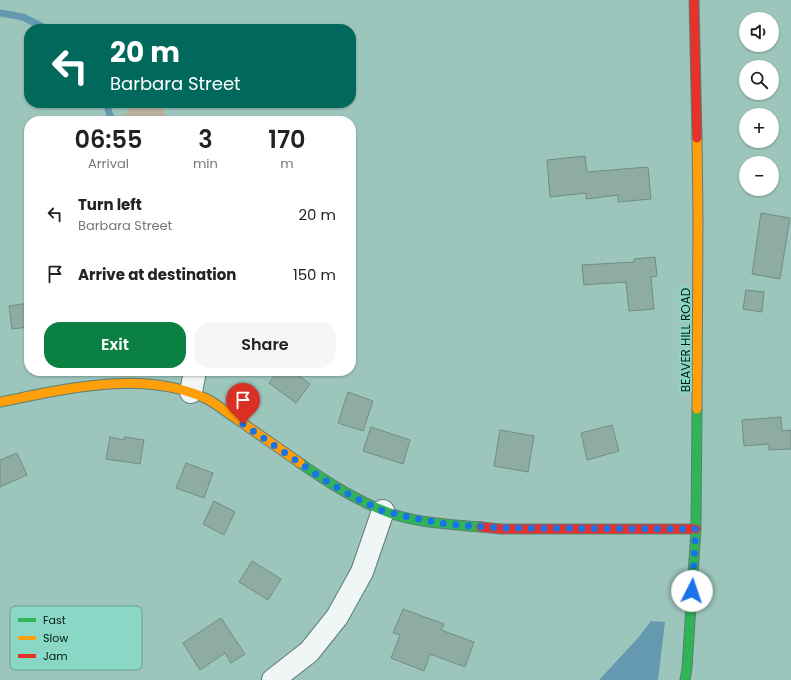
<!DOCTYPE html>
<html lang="en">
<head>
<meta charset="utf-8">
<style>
  :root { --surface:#fff; --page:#f6f6f6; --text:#222; --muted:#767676; --accent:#0b8043 }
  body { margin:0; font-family:Poppins,sans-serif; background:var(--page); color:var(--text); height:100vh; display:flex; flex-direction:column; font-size:15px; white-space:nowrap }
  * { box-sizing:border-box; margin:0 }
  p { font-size:13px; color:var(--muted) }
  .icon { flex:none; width:22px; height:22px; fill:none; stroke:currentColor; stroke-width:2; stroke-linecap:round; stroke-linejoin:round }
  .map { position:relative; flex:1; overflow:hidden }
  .side { position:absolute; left:24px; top:116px; width:332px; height:260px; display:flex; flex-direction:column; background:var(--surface); border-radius:16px; box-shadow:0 1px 3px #0004 }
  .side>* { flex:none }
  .hud { position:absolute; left:24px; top:24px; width:332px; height:84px; border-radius:16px; box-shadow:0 1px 3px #0004; background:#00695c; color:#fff; overflow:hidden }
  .controls { position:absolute; left:739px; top:12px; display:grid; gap:8px }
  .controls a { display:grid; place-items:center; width:40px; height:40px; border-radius:50%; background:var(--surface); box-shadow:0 1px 3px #0004; font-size:20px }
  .pin { position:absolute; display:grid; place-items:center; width:34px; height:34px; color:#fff; margin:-41px -17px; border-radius:50% 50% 50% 0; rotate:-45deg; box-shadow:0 0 4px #0007 }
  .pin .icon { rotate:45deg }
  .me { position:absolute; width:44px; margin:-22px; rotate:4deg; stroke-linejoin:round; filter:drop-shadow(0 0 3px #0008) }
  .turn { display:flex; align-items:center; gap:14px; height:84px; padding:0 20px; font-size:18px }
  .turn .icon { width:52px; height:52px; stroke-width:2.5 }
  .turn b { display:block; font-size:28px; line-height:34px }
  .eta { display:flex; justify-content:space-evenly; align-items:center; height:68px; text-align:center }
  .eta b { font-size:24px; font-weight:600; line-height:28px }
  .cta { display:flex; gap:8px; margin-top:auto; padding:8px 20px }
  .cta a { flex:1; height:46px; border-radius:16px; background:var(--accent); color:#fff; font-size:16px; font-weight:600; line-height:46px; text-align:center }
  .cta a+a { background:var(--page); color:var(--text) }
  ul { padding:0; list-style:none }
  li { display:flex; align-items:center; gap:12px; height:60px; padding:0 20px }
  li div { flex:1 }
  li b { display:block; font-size:15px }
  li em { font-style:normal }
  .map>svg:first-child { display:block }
  .green { fill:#b7b39e }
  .water { fill:#6599af }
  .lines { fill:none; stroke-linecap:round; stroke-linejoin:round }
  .stream { stroke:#6599af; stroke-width:7 }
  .building { fill:#8eaca1; stroke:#708e83 }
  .street-casing { stroke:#5e7d76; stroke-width:24 }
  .fast-casing { stroke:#5e7d76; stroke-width:11 }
  .slow-casing { stroke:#5e7d76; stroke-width:11 }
  .jam-casing { stroke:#5e7d76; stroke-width:11 }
  .street { stroke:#f0f6f5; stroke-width:22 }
  .fast { stroke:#30b455; stroke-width:9 }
  .slow { stroke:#ff9f0a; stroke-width:9 }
  .jam { stroke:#e5322d; stroke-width:9 }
  .route { stroke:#1a73e8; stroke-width:7; stroke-dasharray:0 12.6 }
  .labels { text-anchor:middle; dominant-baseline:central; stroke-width:4; stroke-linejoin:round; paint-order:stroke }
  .street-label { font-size:12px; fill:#001a14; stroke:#8bd7c5 }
  .key { fill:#8bd7c5; stroke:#619e90; stroke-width:1 }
  .key-label { font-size:11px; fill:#001a14 }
</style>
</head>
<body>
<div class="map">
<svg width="791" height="680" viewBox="0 0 791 680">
  <rect width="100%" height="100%" fill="#9cc6bc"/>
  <path class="green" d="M 130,103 L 163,103 L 166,121 L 123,121 Z"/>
  <path class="water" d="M 651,621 L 665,622 L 658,680 L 599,680 L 638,638 Z"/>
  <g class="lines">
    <g class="stream">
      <path d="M 0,13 L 23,17 L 47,29"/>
      <path d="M 106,103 L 112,121"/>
    </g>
  </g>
  <g class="building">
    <path d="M 585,156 L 587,172 L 648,167 L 651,199 L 618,202 L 618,195 L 586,199 L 586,193 L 550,197 L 547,160 Z"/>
    <path d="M 761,213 L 790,218 L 780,279 L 752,274 Z"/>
    <path d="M 655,257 L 657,276 L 651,277 L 654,309 L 629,311 L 626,282 L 584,285 L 582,265 L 634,262 L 634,259 Z"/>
    <path d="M 746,290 L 764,292 L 762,312 L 743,309 Z"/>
    <path d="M 29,303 L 29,327 L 12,329 L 9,306 Z"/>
    <path d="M 278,371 L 293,371 L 310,384 L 296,403 L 269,383 Z"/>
    <path d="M 348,392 L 373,401 L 363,431 L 338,423 Z"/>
    <path d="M 781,417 L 782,431 L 791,430 L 791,449 L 769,450 L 769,444 L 744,446 L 742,420 Z"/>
    <path d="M 612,425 L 619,451 L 587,460 L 581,433 Z"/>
    <path d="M 371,427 L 410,440 L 403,464 L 363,451 Z"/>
    <path d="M 500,430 L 534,436 L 528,472 L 494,466 Z"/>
    <path d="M 110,437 L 124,440 L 124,437 L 144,440 L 140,464 L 106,459 Z"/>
    <path d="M 17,453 L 27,475 L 0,487 L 0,460 Z"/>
    <path d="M 186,463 L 213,473 L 204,498 L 176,488 Z"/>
    <path d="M 214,501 L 235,512 L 224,535 L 203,524 Z"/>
    <path d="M 252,561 L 281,579 L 268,600 L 239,582 Z"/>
    <path d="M 403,609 L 444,624 L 441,630 L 474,642 L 465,667 L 430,654 L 424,671 L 391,658 L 400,635 L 393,633 Z"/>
    <path d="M 221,618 L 245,654 L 231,663 L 225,653 L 200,670 L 183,643 Z"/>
  </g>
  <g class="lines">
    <defs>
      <g id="street">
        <path d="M 191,392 L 195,371"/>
        <path d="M 273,680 L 309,652 L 337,617 L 362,572 L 383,511"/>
      </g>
      <g id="fast">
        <path d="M 300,463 C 326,481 352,498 382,510 C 412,523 448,524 481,527"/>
        <path d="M 685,680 L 687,668 L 696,529 L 697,409"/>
      </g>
      <g id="slow">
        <path d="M 697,138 L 698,218 L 697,409"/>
        <path d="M 0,402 C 66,389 143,369 207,399 C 217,404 227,413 237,419 C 258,434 279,448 300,463"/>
      </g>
      <g id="jam">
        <path d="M 694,0 L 697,138"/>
        <path d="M 481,527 L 501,529 L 696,529"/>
      </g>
    </defs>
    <use href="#street" class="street-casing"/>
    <use href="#fast" class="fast-casing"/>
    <use href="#slow" class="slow-casing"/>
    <use href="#jam" class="jam-casing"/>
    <use href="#street" class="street"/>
    <use href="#fast" class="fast"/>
    <use href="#slow" class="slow"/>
    <use href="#jam" class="jam"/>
  </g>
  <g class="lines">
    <path class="route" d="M 243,424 L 323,479 L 355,498 L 383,511 L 413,518 L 446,524 L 501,528 L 696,529 L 692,591"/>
  </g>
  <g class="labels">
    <g class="street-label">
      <text transform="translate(685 340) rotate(-90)">BEAVER HILL ROAD</text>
    </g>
  </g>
  <rect x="10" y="606" width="132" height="64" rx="6" class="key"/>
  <rect x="18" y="618" width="18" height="4" fill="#30b455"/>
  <rect x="18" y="636" width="18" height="4" fill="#ff9f0a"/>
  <rect x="18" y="654" width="18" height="4" fill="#e5322d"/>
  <g class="key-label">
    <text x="43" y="624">Fast</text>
    <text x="43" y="642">Slow</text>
    <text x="43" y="660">Jam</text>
  </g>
</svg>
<div class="controls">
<a><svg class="icon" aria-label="sound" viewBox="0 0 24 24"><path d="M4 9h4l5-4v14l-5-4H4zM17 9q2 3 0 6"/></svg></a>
<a><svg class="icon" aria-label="search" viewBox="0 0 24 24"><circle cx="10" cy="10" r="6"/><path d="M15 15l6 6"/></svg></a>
<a>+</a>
<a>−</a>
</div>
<div class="pin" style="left:243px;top:424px;background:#d93025"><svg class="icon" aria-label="arrive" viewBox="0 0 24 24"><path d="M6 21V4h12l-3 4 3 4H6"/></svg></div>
<svg class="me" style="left:692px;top:591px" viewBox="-20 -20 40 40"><circle r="19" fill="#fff"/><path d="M0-13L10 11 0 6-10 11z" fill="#1a73e8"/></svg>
<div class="hud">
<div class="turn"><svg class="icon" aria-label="left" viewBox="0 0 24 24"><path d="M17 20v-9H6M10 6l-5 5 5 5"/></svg><div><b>20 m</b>Barbara Street</div></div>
</div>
<section class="side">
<div class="eta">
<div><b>06:55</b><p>Arrival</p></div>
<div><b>3</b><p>min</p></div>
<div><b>170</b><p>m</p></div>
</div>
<ul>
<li><svg class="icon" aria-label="left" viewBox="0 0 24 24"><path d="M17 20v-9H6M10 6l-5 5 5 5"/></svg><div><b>Turn left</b><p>Barbara Street</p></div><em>20 m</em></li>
<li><svg class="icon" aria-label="arrive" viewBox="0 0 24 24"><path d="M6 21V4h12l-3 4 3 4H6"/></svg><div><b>Arrive at destination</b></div><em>150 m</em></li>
</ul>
<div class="cta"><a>Exit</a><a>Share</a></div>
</section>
</div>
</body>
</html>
